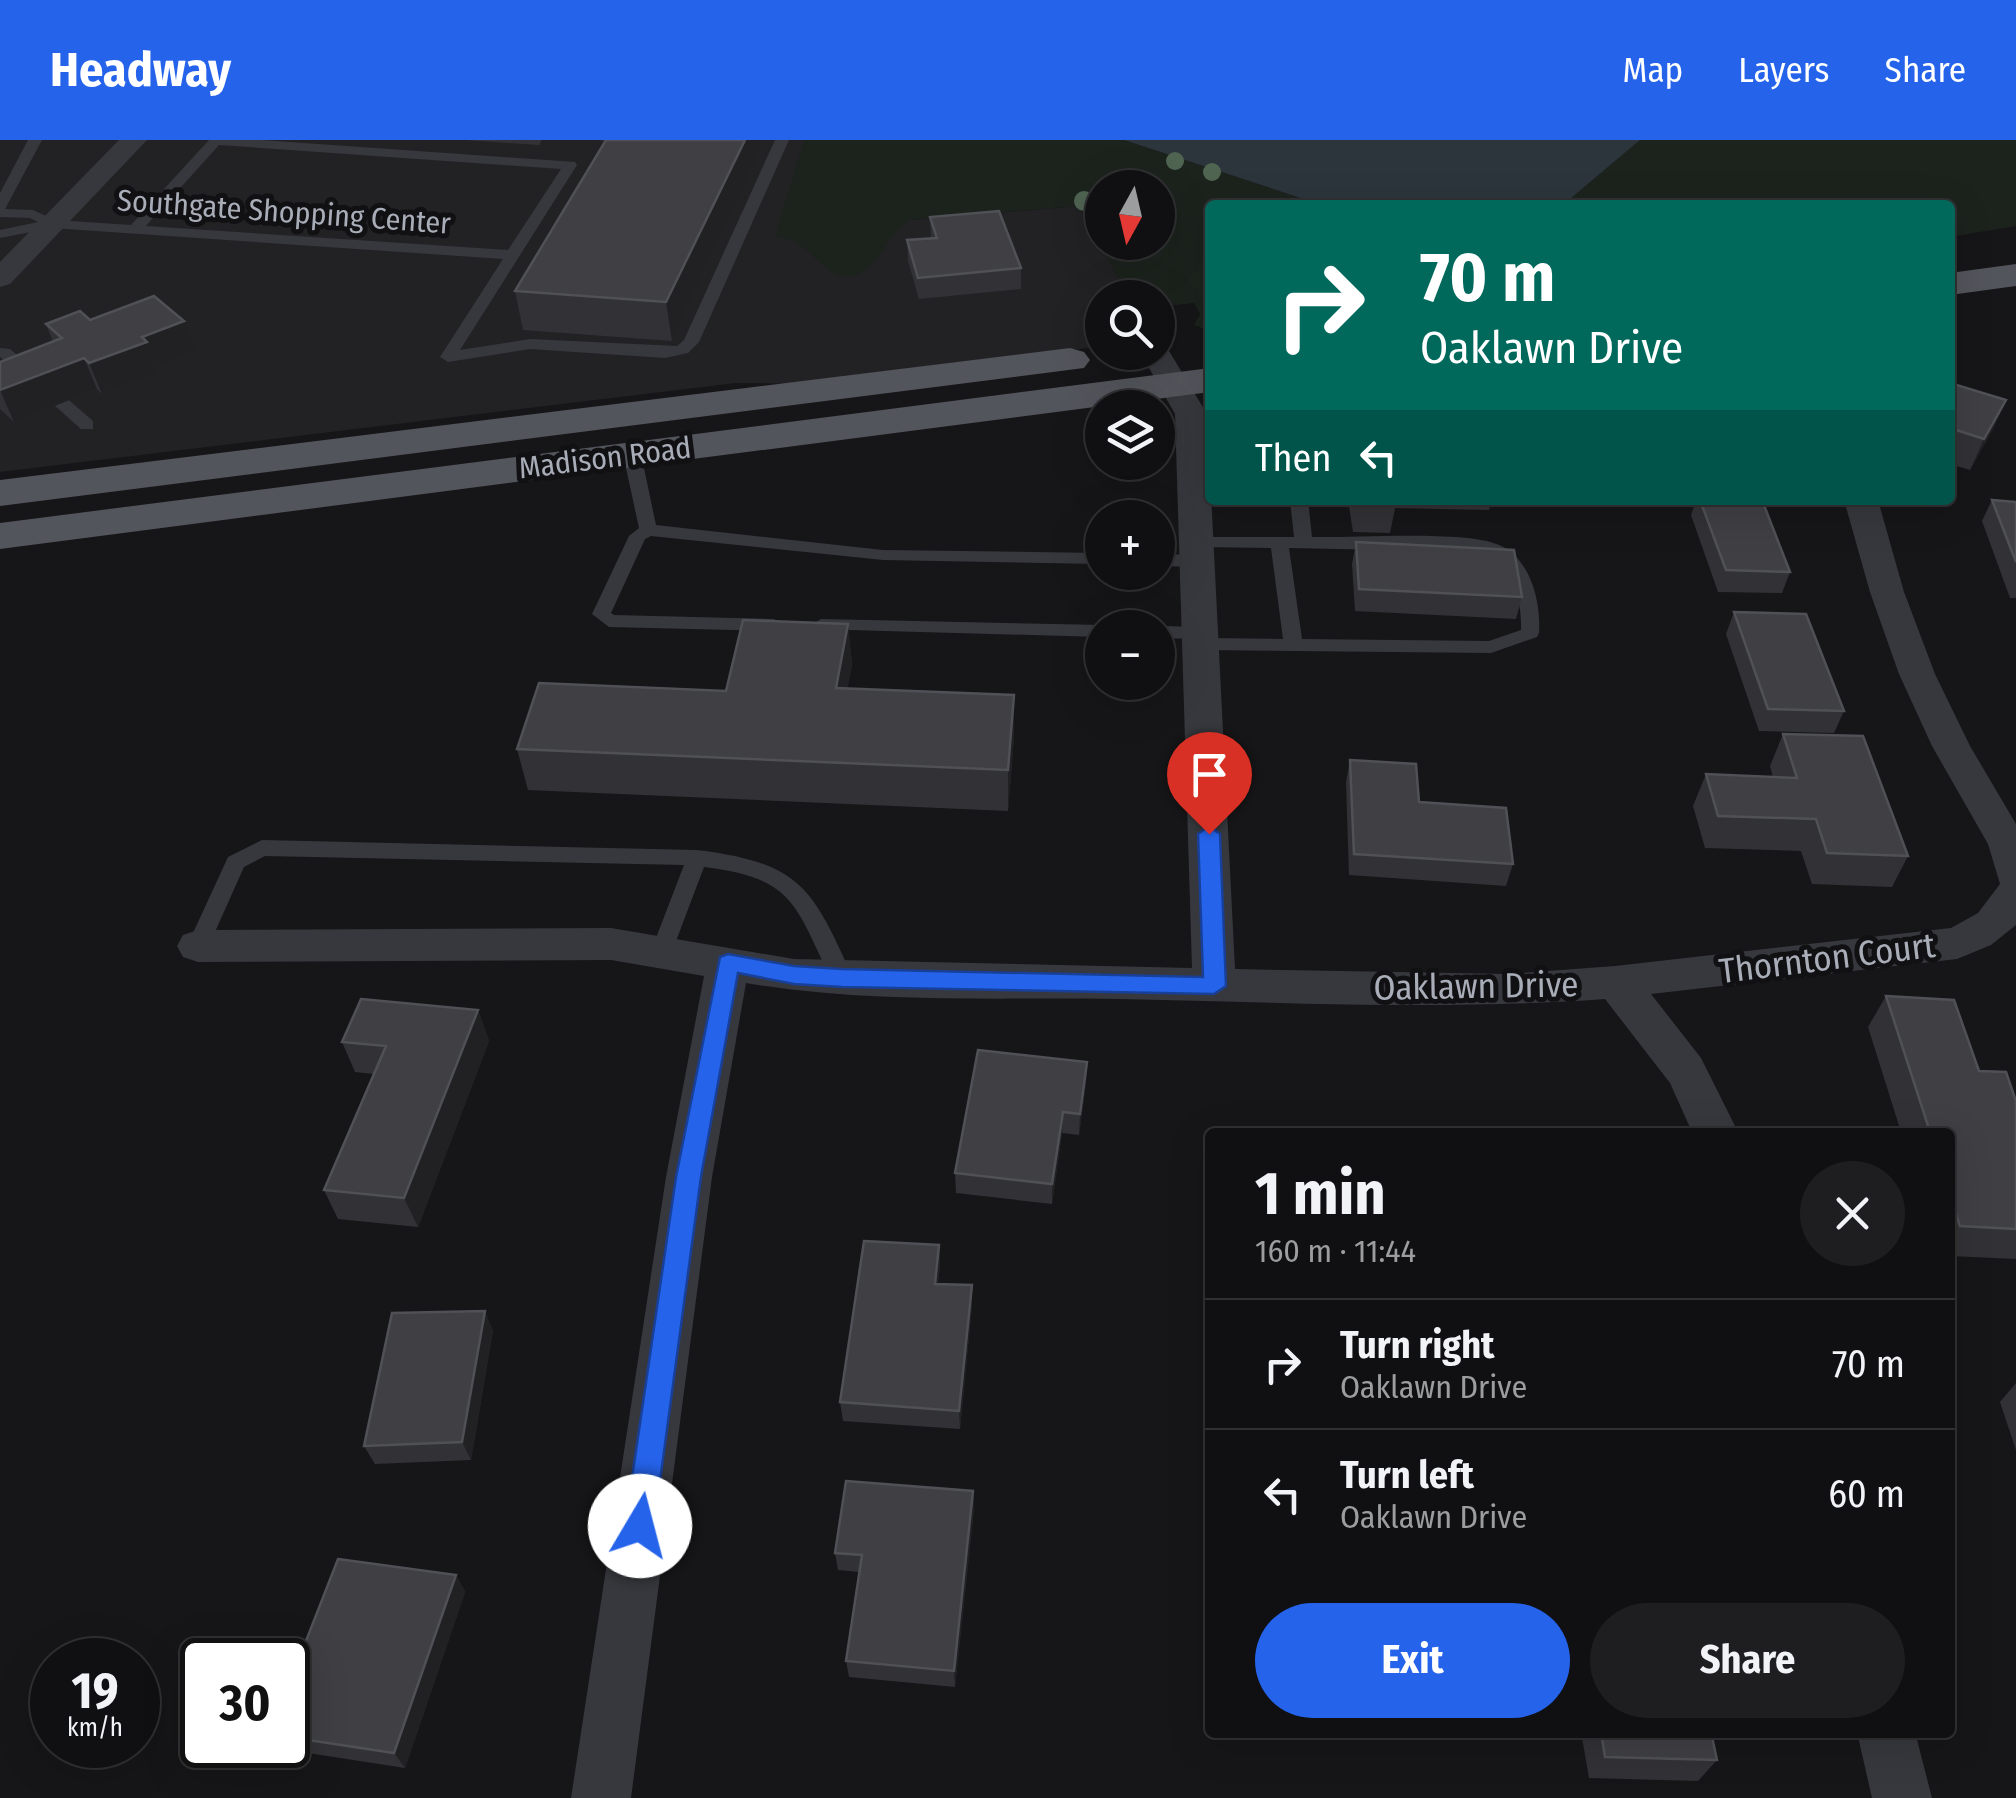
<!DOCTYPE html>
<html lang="en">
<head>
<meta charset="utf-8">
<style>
  :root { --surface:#101012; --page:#1e1e20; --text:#f1f3f6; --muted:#9c9d9f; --line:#303032; --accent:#2563eb }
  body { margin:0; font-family:"Fira Sans Condensed",sans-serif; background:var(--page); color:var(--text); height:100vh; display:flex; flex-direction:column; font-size:38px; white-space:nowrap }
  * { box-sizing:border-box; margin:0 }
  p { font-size:32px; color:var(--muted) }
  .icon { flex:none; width:55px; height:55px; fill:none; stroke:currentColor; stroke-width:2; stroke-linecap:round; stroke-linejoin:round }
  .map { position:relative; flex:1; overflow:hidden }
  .drawer { position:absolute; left:1205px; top:988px; width:750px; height:610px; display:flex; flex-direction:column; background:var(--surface); border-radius:10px; box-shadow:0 10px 40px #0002,0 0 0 2px var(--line) }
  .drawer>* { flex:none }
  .banner { position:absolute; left:1205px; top:60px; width:750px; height:305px; border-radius:10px; box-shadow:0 10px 40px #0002,0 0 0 2px var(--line); background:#00695c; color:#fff; overflow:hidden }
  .needle { width:65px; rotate:188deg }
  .tools { position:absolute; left:1085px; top:30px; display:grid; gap:20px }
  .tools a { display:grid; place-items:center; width:90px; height:90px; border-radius:50%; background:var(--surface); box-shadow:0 10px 40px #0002,0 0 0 2px var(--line); font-size:50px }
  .speed { position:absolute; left:30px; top:1498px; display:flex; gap:20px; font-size:50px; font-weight:700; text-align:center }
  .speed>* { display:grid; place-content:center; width:130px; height:130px; border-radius:50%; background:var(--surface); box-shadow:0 10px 40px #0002,0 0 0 2px var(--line); line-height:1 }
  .speed small { font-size:25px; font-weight:400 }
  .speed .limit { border:5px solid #111; border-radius:15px; background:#fff; color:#111 }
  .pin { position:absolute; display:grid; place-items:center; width:85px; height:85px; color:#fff; margin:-102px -42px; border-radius:50% 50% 50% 0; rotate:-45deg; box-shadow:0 0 10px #0007 }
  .pin .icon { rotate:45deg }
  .me { position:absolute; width:110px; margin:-55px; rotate:8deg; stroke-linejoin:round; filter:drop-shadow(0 0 8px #0008) }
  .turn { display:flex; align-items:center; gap:35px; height:210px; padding:0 50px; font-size:45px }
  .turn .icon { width:130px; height:130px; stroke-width:2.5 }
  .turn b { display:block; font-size:70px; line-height:85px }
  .then { display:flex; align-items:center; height:95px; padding:0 50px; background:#0003; gap:20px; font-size:38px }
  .round { display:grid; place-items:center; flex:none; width:105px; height:105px; border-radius:52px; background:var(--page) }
  .headline { display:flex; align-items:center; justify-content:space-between; height:170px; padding:0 50px }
  h1 { font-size:60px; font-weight:700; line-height:75px }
  .primary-button { display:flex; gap:20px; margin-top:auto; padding:20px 50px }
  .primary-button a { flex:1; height:115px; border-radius:60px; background:var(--accent); color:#fff; font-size:40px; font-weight:700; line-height:115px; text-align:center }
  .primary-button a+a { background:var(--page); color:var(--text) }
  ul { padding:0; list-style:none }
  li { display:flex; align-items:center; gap:30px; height:130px; padding:0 50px; border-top:2px solid var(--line) }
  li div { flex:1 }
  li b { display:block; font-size:38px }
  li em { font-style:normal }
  header { display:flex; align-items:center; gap:60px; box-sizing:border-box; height:140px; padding:0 50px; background:var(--accent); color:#fff }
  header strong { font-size:48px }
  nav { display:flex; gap:55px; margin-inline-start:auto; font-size:35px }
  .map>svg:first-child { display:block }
  .built { fill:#222225 }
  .green { fill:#1c231d; fill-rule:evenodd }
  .water { fill:#2c353c }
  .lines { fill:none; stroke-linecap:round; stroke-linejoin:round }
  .service { fill:#37383d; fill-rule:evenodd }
  .minor { fill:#37383d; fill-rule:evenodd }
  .primary { fill:#53555c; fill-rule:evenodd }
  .tree { fill:#506452 }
  .wall { fill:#323236 }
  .shaded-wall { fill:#212124 }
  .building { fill:#3f3f44; stroke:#4f5156; stroke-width:2.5 }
  .route { fill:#2563eb; stroke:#184099; stroke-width:2.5 }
  .labels { text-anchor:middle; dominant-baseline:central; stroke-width:10; stroke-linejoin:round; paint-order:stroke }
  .far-street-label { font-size:30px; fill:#a8adb8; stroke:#111113 }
  .street-label { font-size:35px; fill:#a8adb8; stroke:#111113 }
</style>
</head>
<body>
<header>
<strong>Headway</strong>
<nav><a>Map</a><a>Layers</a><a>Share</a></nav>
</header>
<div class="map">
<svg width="2016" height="1658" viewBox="0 0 2016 1658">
  <rect width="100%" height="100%" fill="#161618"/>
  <path class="built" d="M 0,0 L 822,0 L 778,91 L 1079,66 L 1129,157 L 1102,158 L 1102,206 L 813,244 L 736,243 L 0,332 Z"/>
  <g class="green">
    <path d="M 804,0 L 1124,0 L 1322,65 L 1210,65 L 1210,191 L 1194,185 L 1200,174 L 1194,163 L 1158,167 L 1158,158 L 1129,157 L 1079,66 L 910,80 C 889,94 886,111 870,126 C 837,156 819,116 797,103 C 791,99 782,98 775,96 ZM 1102,48 L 1158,48 L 1158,102 L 1102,102 Z"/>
    <path d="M 1640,0 L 2016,0 L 2016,86 L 1950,97 L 1950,65 L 1563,65 Z"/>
  </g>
  <path class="water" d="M 1124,0 L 1640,0 L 1563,65 L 1322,65 Z"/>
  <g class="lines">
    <g class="service">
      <path d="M 28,0 L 42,0 L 5,69 L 33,70 L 55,80 L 131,85 L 209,0 L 261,0 L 575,22 L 577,25 L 460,210 L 530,199 L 677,206 L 684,200 L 775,0 L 789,0 L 699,202 L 688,213 L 665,218 L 530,209 L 448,222 L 440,217 L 503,119 L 52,88 L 0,98 L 0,90 L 38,82 L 30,78 L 0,77 L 0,53 ZM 219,5 L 561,29 L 508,110 L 146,86 Z"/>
      <path d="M 0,208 L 10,209 L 93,281 L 93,289 L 81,289 L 0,217 Z"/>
      <path d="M 632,309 L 641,314 L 656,385 L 883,410 L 1102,413 L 1102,424 L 883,420 L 651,396 L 645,399 L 611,473 L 614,475 L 774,479 L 783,485 L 774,491 L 609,487 L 592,474 L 629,396 L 639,388 L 623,314 Z"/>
      <path d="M 1290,360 L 1308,360 L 1312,397 C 1353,398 1467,390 1499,405 C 1531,419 1541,462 1539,493 L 1537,497 L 1491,513 L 1202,510 L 1192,504 L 1198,499 L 1158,498 L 1158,488 L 1152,488 L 1158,486 L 1202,487 L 1211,493 L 1206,498 L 1283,499 L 1271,408 L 1198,407 L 1189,402 L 1198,397 L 1294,397 ZM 1289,408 L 1486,412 C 1513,428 1522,459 1521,490 L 1489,501 L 1302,499 Z"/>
      <path d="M 1158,414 L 1200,415 L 1209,421 L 1200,427 L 1158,426 Z"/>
      <path d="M 821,479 L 1102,485 L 1109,488 L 1102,488 L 1102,497 L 814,489 L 812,485 Z"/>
      <path d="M 262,700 L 697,710 C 801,723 812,747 853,838 L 850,844 L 834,844 C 795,770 799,738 704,727 L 670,817 L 654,817 L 651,811 L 684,725 L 265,716 L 244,727 L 206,812 L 190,812 L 187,806 L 228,717 Z"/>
    </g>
    <g class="minor">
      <path d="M 119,0 L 147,0 L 10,144 L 0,147 L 0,122 Z"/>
      <path d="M 1158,204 L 1166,206 L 1207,274 L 1235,829 L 1508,834 L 1615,826 L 1951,788 L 1978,773 L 2000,744 L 1988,704 L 1932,606 L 1899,534 L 1870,452 L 1844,360 L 1878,360 L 1904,452 L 1935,534 L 1970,606 L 2016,684 L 2016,785 L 1991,805 L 1957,819 L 1651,854 L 1701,918 L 1738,992 L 1692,992 L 1670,943 L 1605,859 C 1443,871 1280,862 1118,859 C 995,857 868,864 746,843 L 712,1037 L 631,1658 L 571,1658 L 666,1037 L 704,836 L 611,820 L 198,822 L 183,817 L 177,806 L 183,795 L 198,790 L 611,788 L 794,819 L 1192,828 L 1175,274 L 1140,212 L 1158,212 Z"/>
      <path d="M 1857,1592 L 1915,1592 L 1932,1658 L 1872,1658 Z"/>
    </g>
    <g class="primary">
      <path d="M 2016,124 L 2016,146 L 1950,155 L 1950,133 Z"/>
      <path d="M 1070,208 L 1084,212 L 1090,220 L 1084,228 L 0,366 L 0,340 Z"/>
      <path d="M 1210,228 L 1210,252 L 0,409 L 0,383 Z"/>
    </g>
  </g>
  <g class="tree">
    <circle cx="1175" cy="21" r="9"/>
    <circle cx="1212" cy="32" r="9"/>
    <circle cx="1084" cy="61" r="10"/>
  </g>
  <g class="wall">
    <path d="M 465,0 L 542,0 L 539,5 Z"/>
    <path d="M 597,0 L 761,0 L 762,9 L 672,201 L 523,190 L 515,151 L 606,1 Z"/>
    <path d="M 930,77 L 1021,128 L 1021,149 L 919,159 L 908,121 L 907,100 L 931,98 Z"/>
    <path d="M 90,180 L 195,211 L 157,227 L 159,232 L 102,254 L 97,249 L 14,282 L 0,269 L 0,222 L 53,202 L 46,184 Z"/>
    <path d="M 1950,243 L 2006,260 L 1992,291 L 1970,330 L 1950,324 Z"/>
    <path d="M 1348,360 L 1491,360 L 1489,370 L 1395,368 L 1390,393 L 1353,392 Z"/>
    <path d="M 1696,360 L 1762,360 L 1790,432 L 1782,453 L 1718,452 L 1691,375 Z"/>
    <path d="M 1992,360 L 2016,362 L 2016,458 L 2010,458 L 1982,381 Z"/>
    <path d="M 1356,402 L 1522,457 L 1516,479 L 1355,471 L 1352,424 Z"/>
    <path d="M 1734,472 L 1844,571 L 1834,593 L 1759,591 L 1726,494 Z"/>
    <path d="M 848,484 L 852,525 L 847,549 L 1014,555 L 1014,596 L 1008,671 L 528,650 L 517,609 L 726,551 Z"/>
    <path d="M 1783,594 L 1908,716 L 1892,747 L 1812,744 L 1801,711 L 1705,708 L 1693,666 L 1706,634 L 1773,637 L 1770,626 Z"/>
    <path d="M 1350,620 L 1419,662 L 1513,724 L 1506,746 L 1349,735 L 1346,642 Z"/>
    <path d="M 1886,856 L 2016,961 L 2016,1119 L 1950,1116 L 1950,992 L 1901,992 L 1868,887 Z"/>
    <path d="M 478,870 L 489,901 L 418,1087 L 338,1079 L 324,1050 L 373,934 L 355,932 L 342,902 Z"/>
    <path d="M 1087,922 L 1086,943 L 1079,995 L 1062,993 L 1052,1064 L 956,1053 L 955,1033 Z"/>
    <path d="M 939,1105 L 940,1125 L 938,1144 L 972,1165 L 960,1289 L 843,1281 L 840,1262 Z"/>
    <path d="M 493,1190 L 471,1320 L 375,1324 L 364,1306 Z"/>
    <path d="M 2016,1243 L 2016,1310 L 2000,1262 Z"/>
    <path d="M 973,1351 L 974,1369 L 955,1547 L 849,1537 L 846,1521 L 859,1432 L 838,1430 L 835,1413 Z"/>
    <path d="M 456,1435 L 465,1452 L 405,1628 L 282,1609 L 279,1605 L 288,1605 L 288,1547 Z"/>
    <path d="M 1581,1592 L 1711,1592 L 1717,1620 L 1698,1641 L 1589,1638 Z"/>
  </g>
  <g class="shaded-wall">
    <path d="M 745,0 L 761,0 L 762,9 L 672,201 L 666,162 Z"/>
    <path d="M 184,181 L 195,211 L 157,227 L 159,232 L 102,254 L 89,223 L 142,197 Z"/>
    <path d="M 84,218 L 97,249 L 14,282 L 0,250 Z"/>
    <path d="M 2006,260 L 1992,291 L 1970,330 L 1984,299 Z"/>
    <path d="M 848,484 L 852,525 L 840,589 L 836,548 Z"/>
    <path d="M 1014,555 L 1014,596 L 1008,671 L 1008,630 Z"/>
    <path d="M 478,870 L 489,901 L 418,1087 L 404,1058 Z"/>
    <path d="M 1087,922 L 1086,943 L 1079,995 L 1080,974 Z"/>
    <path d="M 1063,972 L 1062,993 L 1052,1064 L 1052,1044 Z"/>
    <path d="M 939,1105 L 940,1125 L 936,1163 L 935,1144 Z"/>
    <path d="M 972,1145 L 972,1165 L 960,1289 L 959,1271 Z"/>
    <path d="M 485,1171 L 493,1190 L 471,1320 L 462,1302 Z"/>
    <path d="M 973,1351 L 974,1369 L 955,1547 L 954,1531 Z"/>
    <path d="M 456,1435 L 465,1452 L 405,1628 L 394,1613 Z"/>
  </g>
  <g class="building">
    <path d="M 606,0 L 745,0 L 666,162 L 515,151 Z"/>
    <path d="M 999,71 L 1021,128 L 918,138 L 907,100 L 937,98 L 930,77 Z"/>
    <path d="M 154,156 L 184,181 L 142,197 L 147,202 L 89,223 L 84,218 L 0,250 L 0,222 L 62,198 L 46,184 L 80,171 L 90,180 Z"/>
    <path d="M 1950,243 L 2006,260 L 1984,299 L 1950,288 Z"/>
    <path d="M 1358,360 L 1396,360 L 1396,362 L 1358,361 Z"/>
    <path d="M 1700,360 L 1762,360 L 1790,432 L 1726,430 Z"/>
    <path d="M 1992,360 L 2016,362 L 2016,422 Z"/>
    <path d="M 1356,402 L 1514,410 L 1522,457 L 1359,449 Z"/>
    <path d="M 1734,472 L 1806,474 L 1844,571 L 1768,569 Z"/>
    <path d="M 743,480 L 848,484 L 836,548 L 1014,555 L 1008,630 L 517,609 L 539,543 L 726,551 Z"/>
    <path d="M 1783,594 L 1863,596 L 1908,716 L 1827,713 L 1816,679 L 1718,676 L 1706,634 L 1797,638 Z"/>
    <path d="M 1350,620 L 1416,624 L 1419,662 L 1506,668 L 1513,724 L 1354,714 Z"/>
    <path d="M 1886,856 L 1954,860 L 1979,931 L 2006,932 L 2016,961 L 2016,1089 L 1960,1086 L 1950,1056 L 1950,992 L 1930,992 Z"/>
    <path d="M 361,859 L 478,870 L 404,1058 L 324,1050 L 386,906 L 342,902 Z"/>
    <path d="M 978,910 L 1087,922 L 1080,974 L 1063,972 L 1052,1044 L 955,1033 Z"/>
    <path d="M 864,1101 L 939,1105 L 935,1144 L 972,1145 L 959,1271 L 840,1262 Z"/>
    <path d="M 485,1171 L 462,1302 L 364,1306 L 392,1173 Z"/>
    <path d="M 846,1341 L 973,1351 L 954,1531 L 846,1521 L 862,1415 L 835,1413 Z"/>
    <path d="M 338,1419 L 456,1435 L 394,1613 L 288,1597 L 288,1547 Z"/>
    <path d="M 1601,1592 L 1711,1592 L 1717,1620 L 1605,1617 Z"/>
  </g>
  <path class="route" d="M 1209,686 L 1220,694 L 1226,846 L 1214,854 L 842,847 L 794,844 L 738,833 L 701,1037 L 654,1386 L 650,1396 L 640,1400 L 629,1396 L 625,1386 L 676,1037 L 720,817 L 728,814 L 794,826 L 842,829 L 1203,837 L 1198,694 Z"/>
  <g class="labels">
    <g class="far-street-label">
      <text transform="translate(284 72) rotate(4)">Southgate Shopping Center</text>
      <text transform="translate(605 318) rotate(-7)">Madison Road</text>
    </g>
    <g class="street-label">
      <text transform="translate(1827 818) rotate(-7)">Thornton Court</text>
      <text transform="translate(1476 846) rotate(-1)">Oaklawn Drive</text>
    </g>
  </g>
</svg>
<div class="tools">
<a><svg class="needle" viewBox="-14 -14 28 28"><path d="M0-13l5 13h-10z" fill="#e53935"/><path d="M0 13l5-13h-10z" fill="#9c9d9f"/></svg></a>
<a><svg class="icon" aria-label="search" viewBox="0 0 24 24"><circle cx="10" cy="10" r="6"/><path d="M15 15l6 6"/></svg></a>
<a><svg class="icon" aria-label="layers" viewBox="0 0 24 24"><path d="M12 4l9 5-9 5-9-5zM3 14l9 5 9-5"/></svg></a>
<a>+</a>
<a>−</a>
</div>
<div class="speed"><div>19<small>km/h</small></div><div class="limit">30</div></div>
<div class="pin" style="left:1209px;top:694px;background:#d93025"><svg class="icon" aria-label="arrive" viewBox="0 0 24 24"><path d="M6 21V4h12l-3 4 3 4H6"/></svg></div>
<svg class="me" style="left:640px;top:1386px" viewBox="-20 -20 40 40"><circle r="19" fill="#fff"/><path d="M0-13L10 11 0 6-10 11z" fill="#2563eb"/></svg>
<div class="banner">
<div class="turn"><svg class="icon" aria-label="right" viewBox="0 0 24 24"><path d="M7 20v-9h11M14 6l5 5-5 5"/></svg><div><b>70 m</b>Oaklawn Drive</div></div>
<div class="then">Then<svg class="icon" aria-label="left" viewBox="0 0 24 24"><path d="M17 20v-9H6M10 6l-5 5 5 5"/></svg></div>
</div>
<section class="drawer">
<div class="headline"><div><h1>1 min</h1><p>160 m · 11:44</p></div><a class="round"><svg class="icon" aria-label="close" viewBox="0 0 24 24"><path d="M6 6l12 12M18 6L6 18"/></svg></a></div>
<ul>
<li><svg class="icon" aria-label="right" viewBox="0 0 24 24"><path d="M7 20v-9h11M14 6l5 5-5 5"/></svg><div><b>Turn right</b><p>Oaklawn Drive</p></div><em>70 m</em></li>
<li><svg class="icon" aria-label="left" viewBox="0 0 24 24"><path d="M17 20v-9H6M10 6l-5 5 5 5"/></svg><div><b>Turn left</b><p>Oaklawn Drive</p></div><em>60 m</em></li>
</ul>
<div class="primary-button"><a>Exit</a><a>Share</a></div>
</section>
</div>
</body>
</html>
